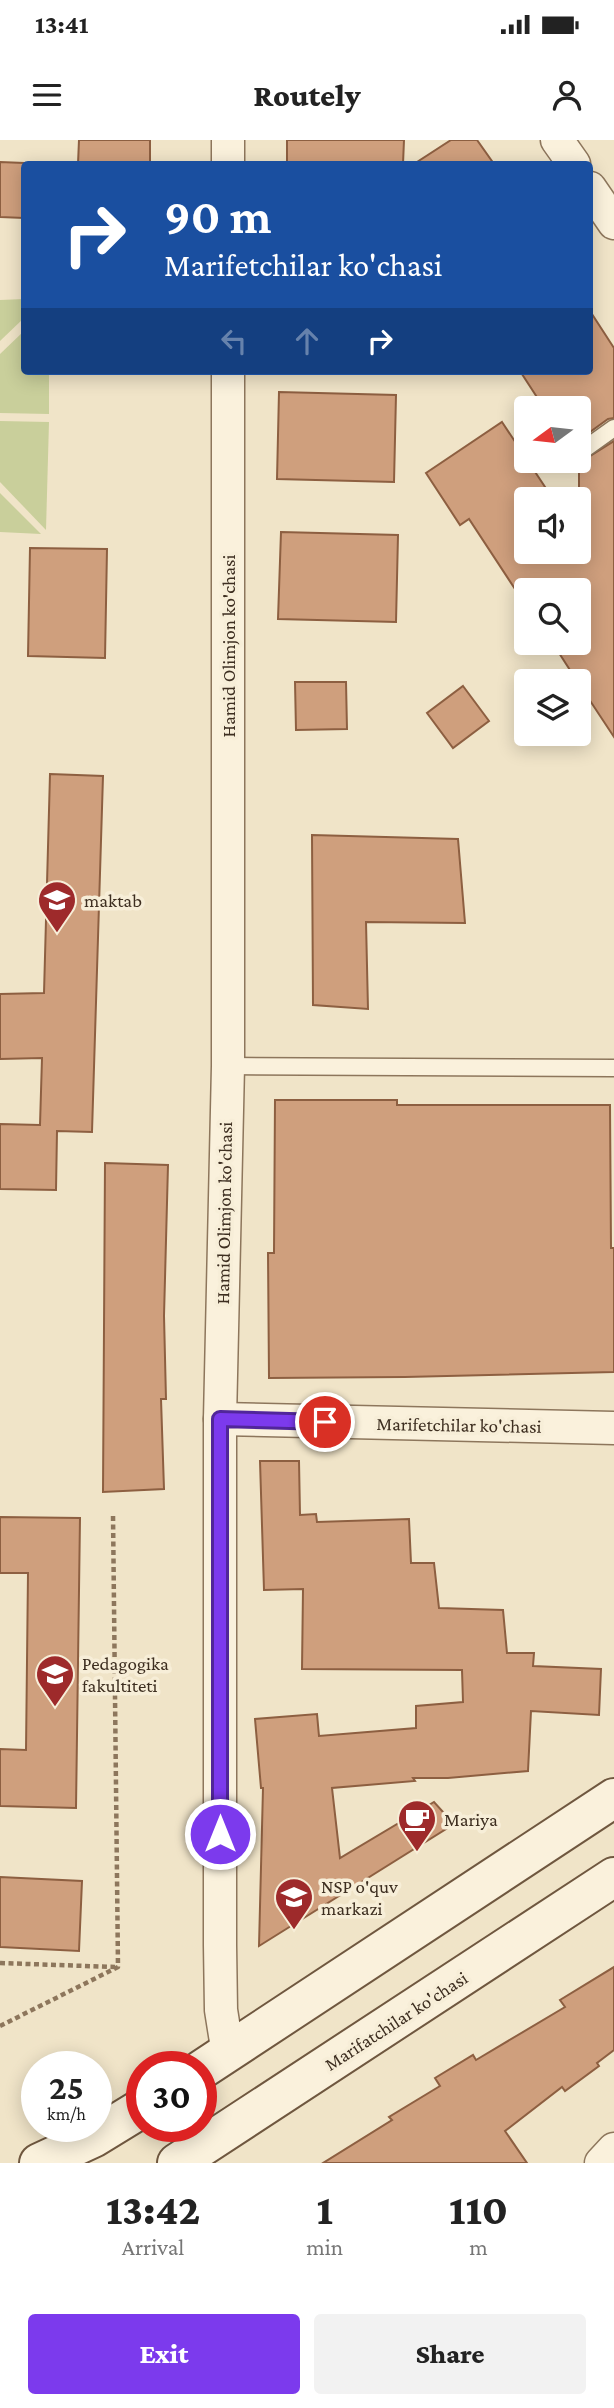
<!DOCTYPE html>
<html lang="en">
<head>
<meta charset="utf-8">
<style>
  :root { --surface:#fff; --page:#f2f2f2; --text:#222; --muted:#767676; --accent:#7c3aed }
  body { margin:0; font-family:"Crimson Pro",serif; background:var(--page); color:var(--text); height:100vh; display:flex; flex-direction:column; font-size:26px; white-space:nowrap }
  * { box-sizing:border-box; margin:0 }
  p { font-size:23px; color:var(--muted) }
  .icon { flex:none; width:38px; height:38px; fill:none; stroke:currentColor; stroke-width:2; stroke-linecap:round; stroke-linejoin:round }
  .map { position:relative; height:2023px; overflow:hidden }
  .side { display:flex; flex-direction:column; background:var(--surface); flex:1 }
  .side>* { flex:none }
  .banner { position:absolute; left:21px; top:21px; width:572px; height:214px; border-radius:7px; box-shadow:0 4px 18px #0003; background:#1a4fa0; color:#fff; overflow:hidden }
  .needle { width:46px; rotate:255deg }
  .fabs { position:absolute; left:514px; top:256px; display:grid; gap:14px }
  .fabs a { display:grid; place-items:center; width:77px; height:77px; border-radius:7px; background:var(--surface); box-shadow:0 4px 18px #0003; font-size:35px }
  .speed { position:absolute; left:21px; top:1911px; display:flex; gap:14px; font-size:35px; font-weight:700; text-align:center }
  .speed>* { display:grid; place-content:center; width:91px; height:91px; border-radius:50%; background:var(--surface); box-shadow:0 4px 18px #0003; line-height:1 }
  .speed small { font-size:18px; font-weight:400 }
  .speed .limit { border:10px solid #d22; background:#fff; color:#111 }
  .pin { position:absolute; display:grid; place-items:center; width:60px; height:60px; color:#fff; margin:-30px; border:4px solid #fff; border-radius:50%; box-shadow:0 2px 7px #0007 }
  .me { position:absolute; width:77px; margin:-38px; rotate:0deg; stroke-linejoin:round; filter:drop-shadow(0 0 5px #0008) }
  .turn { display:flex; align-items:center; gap:24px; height:147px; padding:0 28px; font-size:32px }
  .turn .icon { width:91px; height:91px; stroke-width:2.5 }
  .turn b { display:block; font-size:49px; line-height:60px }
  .lanes { display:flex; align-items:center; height:66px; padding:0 28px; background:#0003; justify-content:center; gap:35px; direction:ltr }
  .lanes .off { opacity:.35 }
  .eta { display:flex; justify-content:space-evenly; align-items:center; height:119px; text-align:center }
  .eta b { font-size:42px; font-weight:800; line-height:49px }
  .action { display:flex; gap:14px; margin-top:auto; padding:14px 28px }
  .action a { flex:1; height:80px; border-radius:7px; background:var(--accent); color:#fff; font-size:28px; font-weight:800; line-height:80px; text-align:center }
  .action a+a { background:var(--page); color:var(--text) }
  .status { display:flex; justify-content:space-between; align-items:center; height:49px; padding:0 35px; background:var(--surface); direction:ltr }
  .status svg { height:19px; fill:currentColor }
  header { display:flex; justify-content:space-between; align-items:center; height:91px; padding:0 28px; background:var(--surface); font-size:32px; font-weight:800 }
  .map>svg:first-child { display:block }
  .green { fill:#c9cf9b }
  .building { fill:#cf9f7d; stroke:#8d5f41; stroke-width:2 }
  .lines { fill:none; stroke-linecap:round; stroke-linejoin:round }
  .lane-casing { stroke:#8d765c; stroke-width:19 }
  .street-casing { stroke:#8d765c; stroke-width:35 }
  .secondary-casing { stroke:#6f573f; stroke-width:42 }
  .path { stroke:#8d765c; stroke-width:4.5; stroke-dasharray:5 3.5; stroke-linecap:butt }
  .lane { stroke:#faf1dc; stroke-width:16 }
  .street { stroke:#faf1dc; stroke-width:32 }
  .secondary { stroke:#faf1dc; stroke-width:38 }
  .route-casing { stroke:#51269a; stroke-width:18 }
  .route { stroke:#7c3aed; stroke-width:12 }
  .labels { text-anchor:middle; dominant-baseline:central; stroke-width:7; stroke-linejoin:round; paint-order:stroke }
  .street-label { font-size:19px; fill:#3d2e20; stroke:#f7eed8 }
  .poi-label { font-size:19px; fill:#3d2e20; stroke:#f7eed8; text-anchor:start }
</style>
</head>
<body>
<div class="status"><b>13:41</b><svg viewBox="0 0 49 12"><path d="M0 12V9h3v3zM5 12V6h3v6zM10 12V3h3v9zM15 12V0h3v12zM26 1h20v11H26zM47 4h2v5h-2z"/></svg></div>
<header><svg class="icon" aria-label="menu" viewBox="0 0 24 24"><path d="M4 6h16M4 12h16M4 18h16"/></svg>Routely<svg class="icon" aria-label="person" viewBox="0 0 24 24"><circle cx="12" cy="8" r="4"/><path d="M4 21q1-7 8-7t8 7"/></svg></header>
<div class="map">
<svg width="614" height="2023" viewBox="0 0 614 2023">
  <rect width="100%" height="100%" fill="#f0e4c8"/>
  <g class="green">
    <path d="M 24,159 L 24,178 L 0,201 L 0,160 Z"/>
    <path d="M 24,191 L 24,231 L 49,231 L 49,274 L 0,273 L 0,214 Z"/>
    <path d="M 0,281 L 49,282 L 46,390 L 0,342 Z"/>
    <path d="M 0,353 L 41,394 L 0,392 Z"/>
  </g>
  <g class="building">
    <path d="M 79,0 L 150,0 L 150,24 L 78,24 Z"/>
    <path d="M 287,0 L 404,0 L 403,24 L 287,24 Z"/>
    <path d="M 451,0 L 477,0 L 494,24 L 414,24 Z"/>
    <path d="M 0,22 L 24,23 L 24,78 L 0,77 Z"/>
    <path d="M 590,171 L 614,208 L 614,278 L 608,279 L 579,300 L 579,268 L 544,268 L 520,231 L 590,231 Z"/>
    <path d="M 279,252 L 396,255 L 394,342 L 277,339 Z"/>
    <path d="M 502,282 L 553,359 L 527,359 L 527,411 L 579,411 L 579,323 L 614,301 L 614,597 L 579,544 L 579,541 L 577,541 L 552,502 L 579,502 L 579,450 L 521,450 L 517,452 L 469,379 L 460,385 L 426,333 Z"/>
    <path d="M 281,392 L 398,395 L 396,482 L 278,479 Z"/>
    <path d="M 30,408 L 107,409 L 105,518 L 28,516 Z"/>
    <path d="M 295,542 L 346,542 L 347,589 L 296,590 Z"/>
    <path d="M 463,546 L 489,581 L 453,608 L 427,573 Z"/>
    <path d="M 50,634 L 103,636 L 92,992 L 57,991 L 56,1050 L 0,1049 L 0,984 L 40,985 L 42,918 L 0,919 L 0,854 L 44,853 Z"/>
    <path d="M 312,695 L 458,699 L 465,783 L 366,782 L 368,869 L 313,865 Z"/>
    <path d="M 275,960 L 397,960 L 397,965 L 610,965 L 611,1108 L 614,1108 L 614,1232 L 405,1237 L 269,1238 L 268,1113 L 274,1113 Z"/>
    <path d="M 105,1023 L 168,1025 L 164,1176 L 166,1259 L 161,1259 L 164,1349 L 103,1352 Z"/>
    <path d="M 260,1321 L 299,1321 L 300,1375 L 316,1374 L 317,1382 L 409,1379 L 411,1423 L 434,1423 L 439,1468 L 503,1470 L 507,1513 L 534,1513 L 533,1526 L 601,1529 L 599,1575 L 531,1571 L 528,1631 L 448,1638 L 413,1638 L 415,1641 L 332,1648 L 340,1718 L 434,1662 L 454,1684 L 259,1806 L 263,1648 L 261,1648 L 255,1579 L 317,1574 L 319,1596 L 416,1588 L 416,1566 L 463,1562 L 462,1530 L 302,1529 L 303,1449 L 264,1450 Z"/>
    <path d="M 0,1377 L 80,1378 L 76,1668 L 0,1666 L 0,1609 L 26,1610 L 28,1433 L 0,1433 Z"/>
    <path d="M 0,1737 L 82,1741 L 79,1811 L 0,1807 Z"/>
    <path d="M 614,1827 L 614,1910 L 597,1923 L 599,1926 L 565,1951 L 562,1947 L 505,1991 L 527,2023 L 323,2023 L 392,1980 L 389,1977 L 440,1946 L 435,1938 L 473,1915 L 476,1920 L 565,1867 L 560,1860 Z"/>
  </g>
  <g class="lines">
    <defs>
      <g id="lane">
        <path d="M 579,313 L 614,288"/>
        <path d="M 566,322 L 568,320"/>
        <path d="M 228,926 L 614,928"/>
      </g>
      <g id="street">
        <path d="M 557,0 L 574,24"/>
        <path d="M 228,24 L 228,0"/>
        <path d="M 590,48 L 614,83"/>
        <path d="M 228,231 L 228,926 L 220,1279 L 220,1805 L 221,1870 L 228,1914"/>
        <path d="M 220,1279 L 614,1288"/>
        <path d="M 601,2023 L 614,2009"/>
      </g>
      <g id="secondary">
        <path d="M 201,1930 L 614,1658"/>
        <path d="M 39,2023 L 93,1998 L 142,1968"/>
        <path d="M 177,2023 L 614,1737"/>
      </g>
    </defs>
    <use href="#lane" class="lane-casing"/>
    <use href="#street" class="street-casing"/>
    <use href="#secondary" class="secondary-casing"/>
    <g class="path">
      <path d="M 0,1823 L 115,1827"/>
      <path d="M 0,1886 L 118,1827 L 113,1374"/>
    </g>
    <use href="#lane" class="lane"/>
    <use href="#street" class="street"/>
    <use href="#secondary" class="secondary"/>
  </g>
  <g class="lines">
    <defs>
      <path id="route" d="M 220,1694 L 220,1279 L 325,1282"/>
    </defs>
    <use href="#route" class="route-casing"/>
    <use href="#route" class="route"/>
  </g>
  <defs>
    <symbol id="school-pin" viewBox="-11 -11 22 30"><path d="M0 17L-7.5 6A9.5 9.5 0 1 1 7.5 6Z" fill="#9e2a2b" stroke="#f7eed8"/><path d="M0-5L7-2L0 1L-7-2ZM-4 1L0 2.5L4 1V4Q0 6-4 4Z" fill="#fff"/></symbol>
    <symbol id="university-pin" viewBox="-11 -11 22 30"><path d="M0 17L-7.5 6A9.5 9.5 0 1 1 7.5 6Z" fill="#9e2a2b" stroke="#f7eed8"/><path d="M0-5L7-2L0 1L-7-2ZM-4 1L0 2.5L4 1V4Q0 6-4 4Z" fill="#fff"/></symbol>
    <symbol id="cafe-pin" viewBox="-11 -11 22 30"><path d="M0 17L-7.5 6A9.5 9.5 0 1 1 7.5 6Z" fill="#9e2a2b" stroke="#f7eed8"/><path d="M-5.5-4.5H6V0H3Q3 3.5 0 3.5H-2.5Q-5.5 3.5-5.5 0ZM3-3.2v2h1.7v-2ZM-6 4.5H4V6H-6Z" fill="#fff"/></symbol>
  </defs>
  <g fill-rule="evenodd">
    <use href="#school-pin" x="35" y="738" width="44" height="60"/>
    <use href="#university-pin" x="33" y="1512" width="44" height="60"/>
    <use href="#cafe-pin" x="395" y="1657" width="44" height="60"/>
    <use href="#university-pin" x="272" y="1735" width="44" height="60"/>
  </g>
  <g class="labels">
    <g class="street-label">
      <text transform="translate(228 506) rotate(-90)">Hamid Olimjon ko'chasi</text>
      <text transform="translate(224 1073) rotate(-89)">Hamid Olimjon ko'chasi</text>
      <text transform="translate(459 1285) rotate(1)">Marifetchilar ko'chasi</text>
      <text transform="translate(396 1881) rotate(-33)">Marifatchilar ko'chasi</text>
    </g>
    <g class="poi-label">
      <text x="84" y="760">maktab</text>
      <text x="82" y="1523">Pedagogika<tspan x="82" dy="22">fakultiteti</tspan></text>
      <text x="444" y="1679">Mariya</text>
      <text x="321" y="1746">NSP o'quv<tspan x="321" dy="22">markazi</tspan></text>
    </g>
  </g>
</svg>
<div class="fabs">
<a><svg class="needle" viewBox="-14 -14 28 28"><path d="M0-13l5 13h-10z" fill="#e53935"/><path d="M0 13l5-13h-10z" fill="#767676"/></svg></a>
<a><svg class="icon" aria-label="sound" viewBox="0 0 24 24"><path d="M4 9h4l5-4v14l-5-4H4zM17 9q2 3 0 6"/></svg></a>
<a><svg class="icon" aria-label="search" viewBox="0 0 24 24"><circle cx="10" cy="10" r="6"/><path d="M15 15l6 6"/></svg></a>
<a><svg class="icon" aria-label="layers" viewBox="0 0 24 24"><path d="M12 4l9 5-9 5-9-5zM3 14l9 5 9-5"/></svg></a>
</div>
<div class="speed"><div>25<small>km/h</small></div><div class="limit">30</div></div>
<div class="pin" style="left:325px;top:1282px;background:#d93025"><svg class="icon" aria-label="arrive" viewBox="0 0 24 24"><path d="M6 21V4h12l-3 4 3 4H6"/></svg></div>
<svg class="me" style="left:220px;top:1694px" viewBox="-20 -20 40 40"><circle r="17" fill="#7c3aed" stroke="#fff" stroke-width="3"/><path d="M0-11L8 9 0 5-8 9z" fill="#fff"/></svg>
<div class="banner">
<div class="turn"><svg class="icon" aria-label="right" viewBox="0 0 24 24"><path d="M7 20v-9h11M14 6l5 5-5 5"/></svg><div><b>90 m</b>Marifetchilar ko'chasi</div></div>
<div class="lanes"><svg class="icon off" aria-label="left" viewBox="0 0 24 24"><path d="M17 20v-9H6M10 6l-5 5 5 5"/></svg><svg class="icon off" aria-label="ahead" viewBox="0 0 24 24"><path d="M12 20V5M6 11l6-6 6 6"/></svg><svg class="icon" aria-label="right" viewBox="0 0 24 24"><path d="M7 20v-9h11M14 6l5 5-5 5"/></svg></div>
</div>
</div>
<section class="side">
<div class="eta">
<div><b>13:42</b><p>Arrival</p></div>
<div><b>1</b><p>min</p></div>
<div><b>110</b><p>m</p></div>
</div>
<div class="action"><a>Exit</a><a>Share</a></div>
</section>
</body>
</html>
